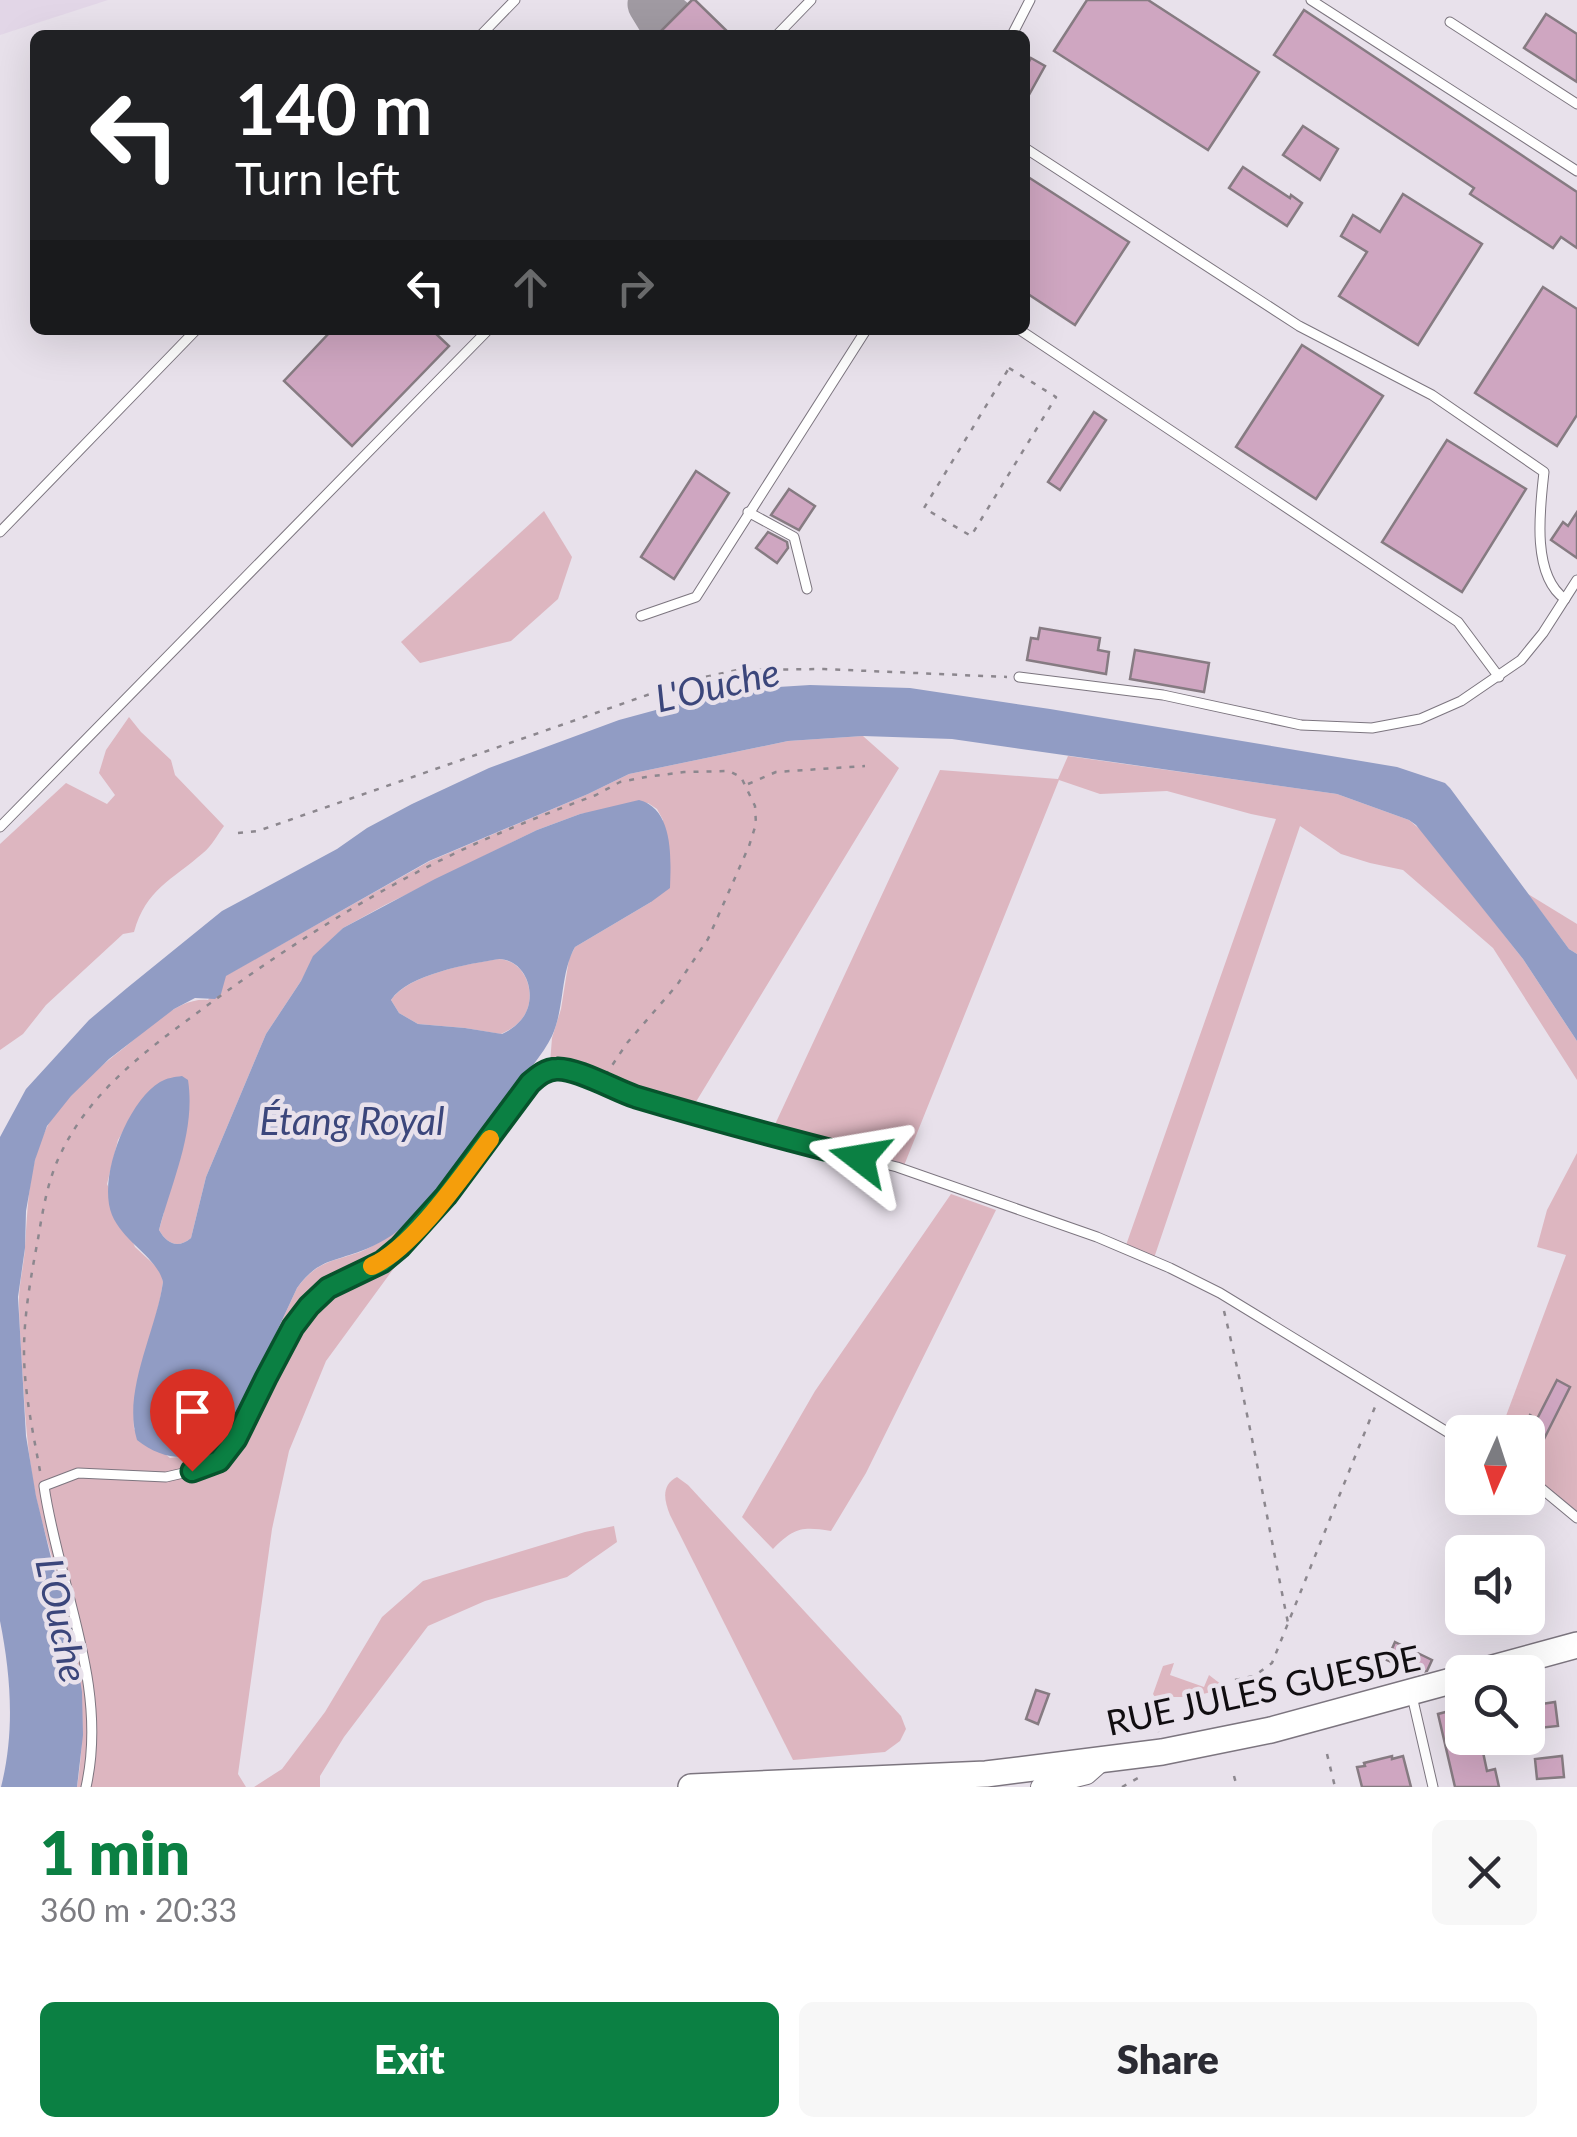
<!DOCTYPE html>
<html lang="en">
<head>
<meta charset="utf-8">
<style>
  :root { --surface:#fff; --page:#f7f7f7; --text:#2b2b33; --muted:#7c7c81; --accent:#0b8043 }
  body { margin:0; font-family:Lato,sans-serif; background:var(--page); color:var(--text); height:100vh; display:flex; flex-direction:column; font-size:38px; white-space:nowrap }
  * { box-sizing:border-box; margin:0 }
  p { font-size:32px; color:var(--muted) }
  .icon { flex:none; width:55px; height:55px; fill:none; stroke:currentColor; stroke-width:2; stroke-linecap:round; stroke-linejoin:round }
  .map { position:relative; height:1787px; overflow:hidden }
  .drawer { display:flex; flex-direction:column; background:var(--surface); flex:1 }
  .drawer>* { flex:none }
  .guide { position:absolute; left:30px; top:30px; width:1000px; height:305px; border-radius:15px; box-shadow:0 10px 40px #0002; background:#202124; color:#fff; overflow:hidden }
  .needle { width:65px; rotate:183deg }
  .buttons { position:absolute; left:1445px; top:1415px; display:grid; gap:20px }
  .buttons a { display:grid; place-items:center; width:100px; height:100px; border-radius:15px; background:var(--surface); box-shadow:0 10px 40px #0002; font-size:50px }
  .pin { position:absolute; display:grid; place-items:center; width:85px; height:85px; color:#fff; margin:-102px -42px; border-radius:50% 50% 50% 0; rotate:-45deg; box-shadow:0 0 10px #0007 }
  .pin .icon { rotate:45deg }
  .me { position:absolute; width:110px; margin:-55px; rotate:284deg; stroke-linejoin:round; filter:drop-shadow(0 0 8px #0008) }
  .turn { display:flex; align-items:center; gap:35px; height:210px; padding:0 40px; font-size:45px }
  .turn .icon { width:130px; height:130px; stroke-width:2.5 }
  .turn b { display:block; font-size:70px; line-height:85px }
  .lanes { display:flex; align-items:center; height:95px; padding:0 40px; background:#0003; justify-content:center; gap:50px; direction:ltr }
  .lanes .off { opacity:.35 }
  .round { display:grid; place-items:center; flex:none; width:105px; height:105px; border-radius:15px; background:var(--page) }
  .headline { display:flex; align-items:center; justify-content:space-between; height:170px; padding:0 40px }
  h1 { font-size:60px; font-weight:800; line-height:75px; color:var(--accent) }
  .primary-button { display:flex; gap:20px; margin-top:auto; padding:20px 40px }
  .primary-button a { flex:1; height:115px; border-radius:15px; background:var(--accent); color:#fff; font-size:40px; font-weight:800; line-height:115px; text-align:center }
  .primary-button a+a { background:var(--page); color:var(--text) }
  .map>svg:first-child { display:block }
  .built { fill:#e2d6e7 }
  .green { fill:#ddb6c0 }
  .water { fill:#919cc4; fill-rule:evenodd }
  .lines { fill:none; stroke-linecap:round; stroke-linejoin:round }
  .taxiway { stroke:#a09aa2; stroke-width:45 }
  .building { fill:#cfa6c1; stroke:#867b82; stroke-width:2.5 }
  .lane-casing { stroke:#7c757f; stroke-width:11 }
  .street-casing { stroke:#7c757f; stroke-width:20 }
  .secondary-casing { stroke:#7c757f; stroke-width:28 }
  .path { stroke:#8c878e; stroke-width:2.5; stroke-dasharray:5 8; stroke-linecap:butt }
  .lane { stroke:#fff; stroke-width:9 }
  .street { stroke:#fff; stroke-width:18 }
  .secondary { stroke:#fff; stroke-width:25 }
  .route-casing { stroke:#07532c; stroke-width:25 }
  .route { stroke:#0b8043; stroke-width:18 }
  .slow { stroke:#f59e0b; stroke-width:18 }
  .labels { text-anchor:middle; dominant-baseline:central; stroke-width:9; stroke-linejoin:round; paint-order:stroke }
  .street-label { font-size:35px; fill:#100d10; stroke:#e8e1eb }
  .water-label { font-size:38px; font-style:italic; fill:#3b467b; stroke:#e8e1eb }
</style>
</head>
<body>
<div class="map">
<svg width="1577" height="1787" viewBox="0 0 1577 1787">
  <rect width="100%" height="100%" fill="#e8e1eb"/>
  <path class="built" d="M 0,0 L 108,0 L 0,35 Z"/>
  <g class="green">
    <path d="M 544,511 L 572,557 L 558,599 L 511,641 L 420,663 L 401,642 Z"/>
    <path d="M 129,717 L 141,732 L 171,760 L 175,775 L 224,826 C 217,835 212,846 203,853 C 172,880 146,889 134,932 L 123,934 L 46,1005 L 23,1034 L 0,1050 L 0,844 L 66,783 L 107,804 L 115,795 L 99,773 L 106,750 Z"/>
    <path d="M 863,736 L 899,768 L 691,1110 L 550,1063 L 552,1038 L 561,1009 L 569,959 L 575,947 L 651,902 L 663,820 L 657,809 L 648,803 L 580,814 L 537,830 L 385,905 L 343,928 L 314,956 L 301,981 L 266,1034 L 206,1177 L 191,1238 C 178,1249 167,1244 159,1230 L 164,1212 L 139,1104 L 118,1140 L 107,1184 L 135,1247 L 161,1271 L 163,1282 C 156,1332 131,1378 134,1429 L 170,1458 L 201,1454 L 227,1440 L 297,1288 C 317,1261 331,1262 360,1252 C 375,1246 390,1235 404,1227 L 416,1238 L 326,1361 L 289,1451 L 272,1529 L 238,1774 L 246,1787 L 77,1787 C 86,1733 83,1674 70,1621 C 60,1579 45,1539 36,1497 C 27,1454 25,1411 22,1368 C 21,1346 19,1323 19,1300 C 19,1283 24,1265 25,1247 C 28,1207 28,1166 46,1129 C 61,1099 99,1067 125,1047 C 148,1029 178,997 208,1000 L 225,976 L 430,861 L 588,794 L 629,774 L 788,741 Z"/>
    <path d="M 1068,756 L 1337,794 L 1409,820 L 1422,831 L 1523,959 L 1577,1041 L 1577,1080 L 1493,948 L 1403,870 L 1370,863 L 1341,854 L 1300,826 L 1153,1261 L 1125,1248 L 1276,819 L 1251,814 L 1167,791 L 1100,794 L 1059,780 L 903,1168 L 771,1133 L 940,770 L 1058,779 Z"/>
    <path d="M 1528,894 L 1577,924 L 1577,954 L 1569,949 Z"/>
    <path d="M 498,959 C 528,960 539,999 521,1020 C 516,1026 508,1031 501,1034 L 465,1028 L 418,1024 L 399,1013 L 391,1000 C 409,974 468,964 498,959 Z"/>
    <path d="M 1577,1153 L 1577,1511 L 1528,1472 L 1528,1432 L 1500,1432 L 1566,1255 L 1537,1247 L 1547,1210 Z"/>
    <path d="M 951,1194 L 996,1210 L 866,1473 L 831,1531 C 801,1526 794,1528 773,1549 L 742,1517 L 815,1391 Z"/>
    <path d="M 677,1477 L 688,1485 L 901,1716 L 906,1729 L 900,1741 L 885,1752 L 793,1760 L 670,1515 C 664,1500 661,1485 677,1477 Z"/>
    <path d="M 614,1526 L 617,1542 L 567,1577 L 485,1601 L 428,1626 L 344,1737 L 320,1776 L 320,1787 L 254,1787 L 282,1769 L 325,1712 L 382,1617 L 423,1581 L 585,1532 Z"/>
    <path d="M 1174,1663 L 1170,1675 L 1204,1687 L 1209,1675 L 1222,1685 L 1219,1690 L 1199,1695 L 1196,1699 L 1191,1700 L 1186,1697 L 1155,1697 L 1153,1694 L 1163,1666 Z"/>
  </g>
  <g class="water">
    <path d="M 810,685 L 910,688 L 1050,709 L 1397,767 L 1445,783 L 1450,788 L 1569,949 L 1577,954 L 1577,1041 L 1523,959 L 1416,825 L 1409,820 L 1337,794 L 952,739 L 863,736 L 788,741 L 629,774 L 588,794 L 429,861 L 226,976 L 221,994 L 215,999 L 195,998 L 174,1009 L 109,1059 L 71,1096 L 47,1126 L 35,1160 L 26,1211 L 25,1248 L 18,1297 L 26,1436 L 36,1496 L 53,1566 L 71,1622 L 82,1692 L 83,1735 L 77,1787 L 1,1787 C 15,1732 11,1676 0,1621 L 0,1137 L 26,1089 L 89,1020 L 127,988 L 222,911 L 337,849 L 367,828 L 412,804 L 489,768 L 619,720 L 689,701 L 760,688 Z"/>
    <path d="M 639,800 C 674,809 671,859 670,888 L 651,902 L 575,947 C 560,974 565,1007 552,1036 C 543,1055 525,1074 512,1092 C 479,1137 448,1185 407,1223 C 396,1234 376,1246 361,1251 C 332,1262 317,1260 297,1288 L 227,1439 C 198,1463 166,1463 137,1440 C 122,1391 156,1332 163,1282 C 157,1257 124,1243 112,1215 C 97,1179 127,1102 160,1082 C 167,1078 174,1077 182,1076 L 188,1080 C 196,1131 172,1181 159,1230 C 167,1244 178,1249 191,1238 L 206,1177 L 266,1034 L 301,981 L 313,956 L 343,928 L 435,879 L 537,830 L 580,814 ZM 499,959 C 528,960 539,999 521,1020 C 516,1026 509,1031 502,1034 L 465,1028 L 418,1024 L 399,1013 L 391,1000 C 408,974 469,964 499,959 Z"/>
  </g>
  <g class="lines">
    <path class="taxiway" d="M 664,27 L 650,4 L 672,19"/>
  </g>
  <g class="building">
    <path d="M 692,0 L 695,0 L 731,35 L 657,35 Z"/>
    <path d="M 1087,0 L 1148,0 L 1259,72 L 1208,150 L 1054,51 Z"/>
    <path d="M 1304,10 L 1577,192 L 1577,248 L 1561,237 L 1553,248 L 1470,194 L 1474,188 L 1274,55 Z"/>
    <path d="M 1546,14 L 1577,34 L 1577,82 L 1524,48 Z"/>
    <path d="M 1031,58 L 1045,66 L 1025,102 L 1025,69 Z"/>
    <path d="M 1303,126 L 1338,149 L 1320,180 L 1283,155 Z"/>
    <path d="M 1243,167 L 1290,198 L 1291,195 L 1302,203 L 1287,226 L 1229,188 Z"/>
    <path d="M 1025,175 L 1129,242 L 1075,325 L 1025,292 Z"/>
    <path d="M 1403,194 L 1482,244 L 1418,345 L 1339,296 L 1367,252 L 1341,236 L 1353,215 L 1380,232 Z"/>
    <path d="M 1543,287 L 1577,309 L 1577,415 L 1557,446 L 1475,393 Z"/>
    <path d="M 332,330 L 432,330 L 449,346 L 352,446 L 284,381 Z"/>
    <path d="M 1302,345 L 1383,396 L 1316,499 L 1236,447 Z"/>
    <path d="M 1094,412 L 1106,420 L 1060,490 L 1048,482 Z"/>
    <path d="M 1447,440 L 1526,489 L 1462,592 L 1382,542 Z"/>
    <path d="M 696,471 L 729,493 L 674,579 L 641,557 Z"/>
    <path d="M 789,489 L 815,506 L 799,530 L 771,515 Z"/>
    <path d="M 1577,512 L 1577,558 L 1551,540 L 1563,522 L 1568,526 Z"/>
    <path d="M 768,532 L 787,542 L 788,548 L 777,563 L 756,548 Z"/>
    <path d="M 1040,628 L 1100,638 L 1098,650 L 1109,652 L 1106,674 L 1027,660 L 1031,638 L 1038,639 Z"/>
    <path d="M 1135,650 L 1209,663 L 1204,692 L 1130,679 Z"/>
    <path d="M 1557,1380 L 1570,1387 L 1528,1471 L 1528,1432 L 1521,1432 L 1530,1415 L 1537,1419 Z"/>
    <path d="M 1395,1642 L 1432,1660 L 1427,1671 L 1417,1673 L 1387,1660 Z"/>
    <path d="M 1036,1690 L 1049,1694 L 1038,1724 L 1026,1719 Z"/>
    <path d="M 1555,1702 L 1558,1726 L 1528,1729 L 1528,1706 Z"/>
    <path d="M 1453,1710 L 1455,1718 L 1462,1716 L 1462,1738 L 1480,1738 L 1487,1771 L 1495,1769 L 1499,1787 L 1455,1787 L 1438,1714 Z"/>
    <path d="M 1392,1756 L 1392,1759 L 1403,1756 L 1411,1787 L 1362,1787 L 1357,1767 L 1365,1766 L 1364,1763 Z"/>
    <path d="M 1562,1756 L 1564,1777 L 1537,1779 L 1535,1759 Z"/>
  </g>
  <g class="lines">
    <defs>
      <g id="lane">
        <path d="M 1311,0 L 1577,171"/>
        <path d="M 1450,22 L 1577,104"/>
        <path d="M 481,35 L 515,0"/>
        <path d="M 777,35 L 811,0"/>
        <path d="M 1012,35 L 1030,0"/>
        <path d="M 1025,148 L 1299,326 L 1432,395 L 1544,472 C 1540,508 1531,575 1565,599"/>
        <path d="M 1020,330 L 1458,622 L 1499,677"/>
        <path d="M 748,512 L 794,537 L 807,589"/>
        <path d="M 0,532 L 196,330"/>
        <path d="M 641,616 L 696,597 L 866,330"/>
        <path d="M 1019,677 L 1163,695 L 1301,725 L 1372,728 L 1420,719 L 1461,701 L 1521,660 L 1543,633 L 1577,580"/>
        <path d="M 0,827 L 488,330"/>
        <path d="M 1528,1480 L 1542,1489 L 1577,1518"/>
        <path d="M 1412,1696 L 1433,1787"/>
        <path d="M 86,1787 C 109,1685 58,1585 44,1486 L 78,1473 L 166,1477 L 192,1471 L 219,1461 L 237,1439 L 266,1378 L 293,1327 L 309,1306 L 328,1288 L 382,1262 L 400,1247 L 446,1196 L 498,1130 L 530,1083 L 544,1072 L 557,1069 L 569,1071 L 631,1095 L 746,1129 L 897,1167 L 1097,1237 L 1170,1268 L 1220,1293 L 1462,1441"/>
      </g>
      <path id="street" d="M 1040,1787 L 1087,1775 L 1104,1760"/>
      <g id="secondary">
        <path d="M 1478,1672 L 1577,1645"/>
        <path d="M 691,1787 L 986,1774 L 1162,1752 L 1271,1730 L 1462,1678"/>
      </g>
    </defs>
    <use href="#lane" class="lane-casing"/>
    <use href="#street" class="street-casing"/>
    <use href="#secondary" class="secondary-casing"/>
    <g class="path">
      <path d="M 1009,368 L 1056,397 L 971,536 L 924,508 Z"/>
      <path d="M 748,784 L 776,772 L 865,766"/>
      <path d="M 238,833 L 258,831 L 653,693 L 691,680 L 737,670 L 824,669 L 1007,677"/>
      <path d="M 1224,1311 C 1249,1414 1267,1519 1288,1623"/>
      <path d="M 40,1471 C 33,1432 24,1392 24,1351 C 24,1314 31,1276 38,1239 C 43,1209 48,1178 62,1151 C 95,1084 158,1042 216,999 C 285,949 359,901 435,863 C 487,837 542,815 596,795 L 620,782 L 646,777 L 684,772 L 729,771 L 741,777 L 755,806 L 756,824 L 749,846 L 708,939 L 677,985 L 627,1043 L 607,1073"/>
      <path d="M 1235,1680 L 1254,1676 L 1272,1663 L 1377,1402"/>
      <path d="M 1156,1706 L 1159,1732"/>
      <path d="M 1327,1754 L 1335,1787"/>
      <path d="M 1234,1776 L 1237,1787"/>
      <path d="M 1122,1787 L 1138,1778"/>
    </g>
    <use href="#lane" class="lane"/>
    <use href="#street" class="street"/>
    <use href="#secondary" class="secondary"/>
  </g>
  <g class="lines">
    <defs>
      <path id="route" d="M 192,1471 L 219,1461 L 236,1439 L 266,1378 L 293,1327 L 309,1306 L 328,1288 L 382,1262 L 400,1247 L 446,1196 L 530,1083 C 538,1076 546,1069 557,1069 C 577,1068 615,1090 636,1097 C 710,1119 785,1139 860,1158"/>
    </defs>
    <use href="#route" class="route-casing"/>
    <use href="#route" class="route"/>
    <path class="slow" d="M 372,1266 C 413,1248 462,1176 490,1139"/>
  </g>
  <g class="labels">
    <g class="street-label">
      <text transform="translate(1263 1689) rotate(-12)">RUE JULES GUESDE</text>
    </g>
    <g class="water-label">
      <text transform="translate(717 684) rotate(-13)">L'Ouche</text>
      <text x="352" y="1120">Étang Royal</text>
      <text transform="translate(63 1620) rotate(78)">L'Ouche</text>
    </g>
  </g>
</svg>
<div class="buttons">
<a><svg class="needle" viewBox="-14 -14 28 28"><path d="M0-13l5 13h-10z" fill="#e53935"/><path d="M0 13l5-13h-10z" fill="#7c7c81"/></svg></a>
<a><svg class="icon" aria-label="sound" viewBox="0 0 24 24"><path d="M4 9h4l5-4v14l-5-4H4zM17 9q2 3 0 6"/></svg></a>
<a><svg class="icon" aria-label="search" viewBox="0 0 24 24"><circle cx="10" cy="10" r="6"/><path d="M15 15l6 6"/></svg></a>
</div>
<div class="pin" style="left:192px;top:1471px;background:#d93025"><svg class="icon" aria-label="arrive" viewBox="0 0 24 24"><path d="M6 21V4h12l-3 4 3 4H6"/></svg></div>
<svg class="me" style="left:860px;top:1158px" viewBox="-20 -20 40 40"><path d="M0-17L14 15 0 8-14 15z" fill="#0b8043" stroke="#fff" stroke-width="4"/></svg>
<div class="guide">
<div class="turn"><svg class="icon" aria-label="left" viewBox="0 0 24 24"><path d="M17 20v-9H6M10 6l-5 5 5 5"/></svg><div><b>140 m</b>Turn left</div></div>
<div class="lanes"><svg class="icon" aria-label="left" viewBox="0 0 24 24"><path d="M17 20v-9H6M10 6l-5 5 5 5"/></svg><svg class="icon off" aria-label="ahead" viewBox="0 0 24 24"><path d="M12 20V5M6 11l6-6 6 6"/></svg><svg class="icon off" aria-label="right" viewBox="0 0 24 24"><path d="M7 20v-9h11M14 6l5 5-5 5"/></svg></div>
</div>
</div>
<section class="drawer">
<div class="headline"><div><h1>1 min</h1><p>360 m · 20:33</p></div><a class="round"><svg class="icon" aria-label="close" viewBox="0 0 24 24"><path d="M6 6l12 12M18 6L6 18"/></svg></a></div>
<div class="primary-button"><a>Exit</a><a>Share</a></div>
</section>
</body>
</html>
